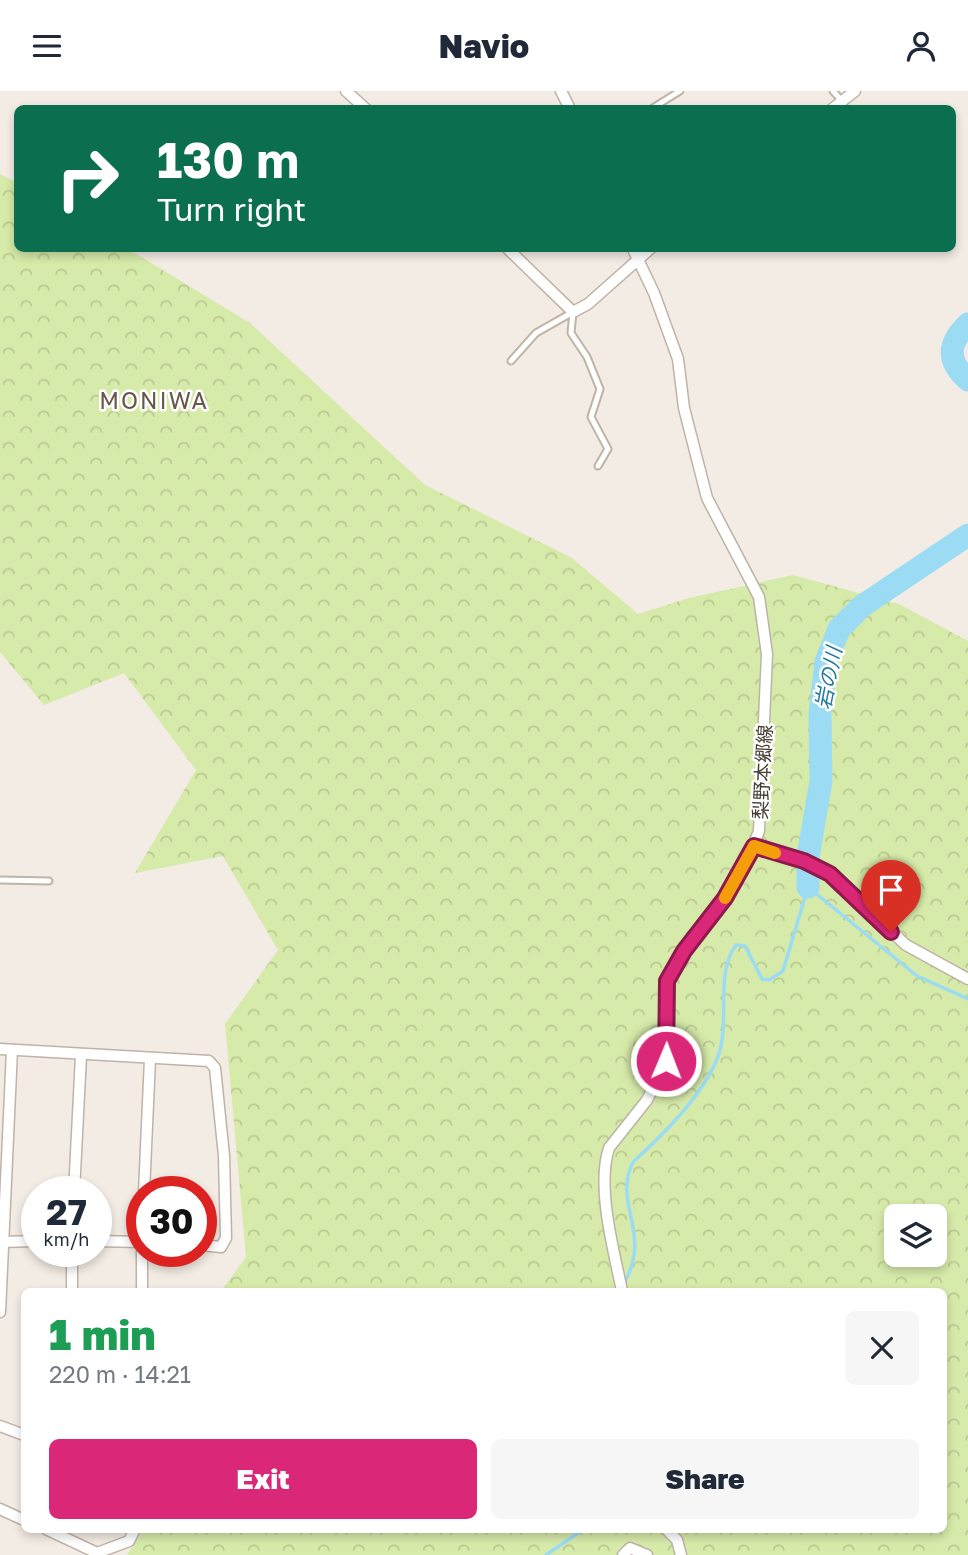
<!DOCTYPE html>
<html lang="en">
<head>
<meta charset="utf-8">
<style>
  :root { --surface:#fff; --page:#f6f6f7; --text:#1f2937; --muted:#747a83; --accent:#db2777 }
  body { margin:0; font-family:"Golos Text","Noto Sans JP",sans-serif; background:var(--page); color:var(--text); height:100vh; display:flex; flex-direction:column; font-size:26px; white-space:nowrap }
  * { box-sizing:border-box; margin:0 }
  p { font-size:23px; color:var(--muted) }
  .icon { flex:none; width:38px; height:38px; fill:none; stroke:currentColor; stroke-width:2; stroke-linecap:round; stroke-linejoin:round }
  .map { position:relative; flex:1; overflow:hidden }
  .details { position:absolute; left:21px; top:1197px; width:926px; height:245px; display:flex; flex-direction:column; background:var(--surface); border-radius:10px; box-shadow:0 4px 10px #0003 }
  .details>* { flex:none }
  .hud { position:absolute; left:14px; top:14px; width:942px; height:147px; border-radius:10px; box-shadow:0 4px 10px #0003; background:#0b6e4f; color:#fff; overflow:hidden }
  .fabs { position:absolute; left:884px; top:1113px; display:grid; gap:14px }
  .fabs a { display:grid; place-items:center; width:63px; height:63px; border-radius:10px; background:var(--surface); box-shadow:0 4px 10px #0003; font-size:35px }
  .speed { position:absolute; left:21px; top:1085px; display:flex; gap:14px; font-size:35px; font-weight:700; text-align:center }
  .speed>* { display:grid; place-content:center; width:91px; height:91px; border-radius:50%; background:var(--surface); box-shadow:0 4px 10px #0003; line-height:1 }
  .speed small { font-size:18px; font-weight:400 }
  .speed .limit { border:10px solid #d22; background:#fff; color:#111 }
  .pin { position:absolute; display:grid; place-items:center; width:60px; height:60px; color:#fff; margin:-72px -30px; border-radius:50% 50% 50% 0; rotate:-45deg; box-shadow:0 0 7px #0007 }
  .pin .icon { rotate:45deg }
  .me { position:absolute; width:77px; margin:-38px; rotate:1deg; stroke-linejoin:round; filter:drop-shadow(0 0 5px #0008) }
  .turn { display:flex; align-items:center; gap:24px; height:147px; padding:0 28px; font-size:32px }
  .turn .icon { width:91px; height:91px; stroke-width:2.5 }
  .turn b { display:block; font-size:49px; line-height:60px }
  .round { display:grid; place-items:center; flex:none; width:74px; height:74px; border-radius:10px; background:var(--page) }
  .head { display:flex; align-items:center; justify-content:space-between; height:119px; padding:0 28px }
  h1 { font-size:42px; font-weight:800; line-height:52px; color:#1e9e55 }
  .cta { display:flex; gap:14px; margin-top:auto; padding:14px 28px }
  .cta a { flex:1; height:80px; border-radius:10px; background:var(--accent); color:#fff; font-size:28px; font-weight:800; line-height:80px; text-align:center }
  .cta a+a { background:var(--page); color:var(--text) }
  header { display:flex; justify-content:space-between; align-items:center; height:91px; padding:0 28px; background:var(--surface); font-size:32px; font-weight:800 }
  .map>svg:first-child { display:block }
  .forest { fill:url(#forest-crowns); fill-rule:evenodd }
  .lines { fill:none; stroke-linecap:round; stroke-linejoin:round }
  .stream { stroke:#9bdcf4; stroke-width:3.5 }
  .river { stroke:#9bdcf4; stroke-width:23 }
  .lane-casing { stroke:#bfb3a6; stroke-width:9 }
  .street-casing { stroke:#bfb3a6; stroke-width:13 }
  .lane { stroke:#fff; stroke-width:5 }
  .street { stroke:#fff; stroke-width:10 }
  .route-casing { stroke:#8e194d; stroke-width:18 }
  .route { stroke:#db2777; stroke-width:12 }
  .slow { stroke:#f59e0b; stroke-width:12 }
  .labels { text-anchor:middle; dominant-baseline:central; stroke-width:5; stroke-linejoin:round; paint-order:stroke }
  .street-label { font-size:19px; fill:#453c33; stroke:#fff }
  .water-label { font-size:21px; font-style:italic; fill:#247a9e; stroke:#fff }
  .quarter-label { font-size:23px; letter-spacing:2px; fill:#69584a; stroke:#fff }
</style>
</head>
<body>
<header><svg class="icon" aria-label="menu" viewBox="0 0 24 24"><path d="M4 6h16M4 12h16M4 18h16"/></svg>Navio<svg class="icon" aria-label="person" viewBox="0 0 24 24"><circle cx="12" cy="8" r="4"/><path d="M4 21q1-7 8-7t8 7"/></svg></header>
<div class="map">
<svg width="968" height="1464" viewBox="0 0 968 1464">
  <defs>
    <pattern id="forest-crowns" width="20" height="18" patternUnits="userSpaceOnUse" patternTransform="scale(1.75)"><rect width="20" height="18" fill="#d6eaa9"/><path d="M2 6a3 3 0 1 1 6 0M12 15a3 3 0 1 1 6 0" fill="none" stroke="#b9ca92"/></pattern>
  </defs>
  <rect width="100%" height="100%" fill="#f3ece4"/>
  <path class="forest" d="M 0,83 L 17,92 L 18,158 L 128,158 L 250,232 L 425,394 L 572,467 L 638,523 L 689,507 L 793,484 L 899,513 L 968,550 L 968,1464 L 127,1464 L 144,1438 L 943,1438 L 943,1200 L 221,1200 L 246,1166 L 225,933 L 278,859 L 223,765 L 135,782 L 196,679 L 124,582 L 44,614 L 0,561 ZM 896,1125 L 934,1125 L 934,1164 L 896,1164 Z"/>
  <g class="lines">
    <g class="stream">
      <path d="M 624,1192 C 653,1141 612,1114 633,1071 C 664,1043 717,991 722,949 C 727,920 717,879 736,854 L 745,855 L 762,888 L 769,889 L 783,880 L 808,796 L 917,885 L 968,908"/>
      <path d="M 546,1464 L 584,1438"/>
    </g>
    <g class="river">
      <path d="M 968,233 C 947,253 947,270 968,289"/>
      <path d="M 808,796 L 808,766 L 821,690 L 820,622 L 826,571 L 839,538 L 862,515 L 968,444"/>
    </g>
    <defs>
      <g id="lane">
        <path d="M 833,0 L 842,10"/>
        <path d="M 651,18 L 680,0"/>
        <path d="M 511,270 L 536,242 L 573,221 L 571,242 L 587,266 L 600,298 L 591,326 L 608,358 L 598,375"/>
        <path d="M 0,789 L 49,790"/>
      </g>
      <g id="street">
        <path d="M 346,0 L 366,18"/>
        <path d="M 561,0 L 570,18"/>
        <path d="M 832,18 L 855,0"/>
        <path d="M 508,158 L 573,221 L 588,213 L 650,158"/>
        <path d="M 754,755 L 804,770 L 829,783 L 906,854 L 968,888"/>
        <path d="M 0,958 L 209,970 L 215,977 L 224,1065 L 226,1147 L 221,1156 L 201,1154"/>
        <path d="M 74,1101 L 81,965"/>
        <path d="M 144,1101 L 150,968"/>
        <path d="M 96,1150 L 142,1151"/>
        <path d="M 0,1151 L 37,1150"/>
        <path d="M 72,1160 L 72,1200"/>
        <path d="M 142,1200 L 142,1160"/>
        <path d="M 622,1200 C 614,1160 596,1096 609,1057 L 647,1009 L 666,970 L 666,904 L 673,879 L 725,807 L 747,770 L 759,740 L 767,563 L 759,506 L 707,407 L 684,317 L 678,268 L 654,202 L 633,158"/>
        <path d="M 0,1221 L 12,959"/>
        <path d="M 0,1335 L 24,1344"/>
        <path d="M 0,1418 L 24,1429"/>
        <path d="M 46,1438 L 97,1462 L 129,1450 L 135,1438"/>
        <path d="M 666,1438 L 677,1449 L 681,1464"/>
        <path d="M 623,1464 L 630,1457 L 647,1464"/>
      </g>
    </defs>
    <use href="#lane" class="lane-casing"/>
    <use href="#street" class="street-casing"/>
    <use href="#lane" class="lane"/>
    <use href="#street" class="street"/>
  </g>
  <g class="lines">
    <defs>
      <path id="route" d="M 666,970 L 667,890 L 684,860 L 725,807 L 754,755 L 804,770 L 830,783 L 891,841"/>
    </defs>
    <use href="#route" class="route-casing"/>
    <use href="#route" class="route"/>
    <path class="slow" d="M 725,807 L 754,755 L 775,762"/>
  </g>
  <g class="labels">
    <g class="street-label">
      <text transform="translate(762 681) rotate(-87)">梨野本郷線</text>
    </g>
    <g class="water-label">
      <text transform="translate(828 587) rotate(-79)">岩の川</text>
    </g>
    <g class="quarter-label">
      <text x="154" y="309">MONIWA</text>
    </g>
  </g>
</svg>
<div class="fabs">
<a><svg class="icon" aria-label="layers" viewBox="0 0 24 24"><path d="M12 4l9 5-9 5-9-5zM3 14l9 5 9-5"/></svg></a>
</div>
<div class="speed"><div>27<small>km/h</small></div><div class="limit">30</div></div>
<div class="pin" style="left:891px;top:841px;background:#d93025"><svg class="icon" aria-label="arrive" viewBox="0 0 24 24"><path d="M6 21V4h12l-3 4 3 4H6"/></svg></div>
<svg class="me" style="left:666px;top:970px" viewBox="-20 -20 40 40"><circle r="17" fill="#db2777" stroke="#fff" stroke-width="3"/><path d="M0-11L8 9 0 5-8 9z" fill="#fff"/></svg>
<div class="hud">
<div class="turn"><svg class="icon" aria-label="right" viewBox="0 0 24 24"><path d="M7 20v-9h11M14 6l5 5-5 5"/></svg><div><b>130 m</b>Turn right</div></div>
</div>
<section class="details">
<div class="head"><div><h1>1 min</h1><p>220 m · 14:21</p></div><a class="round"><svg class="icon" aria-label="close" viewBox="0 0 24 24"><path d="M6 6l12 12M18 6L6 18"/></svg></a></div>
<div class="cta"><a>Exit</a><a>Share</a></div>
</section>
</div>
</body>
</html>
